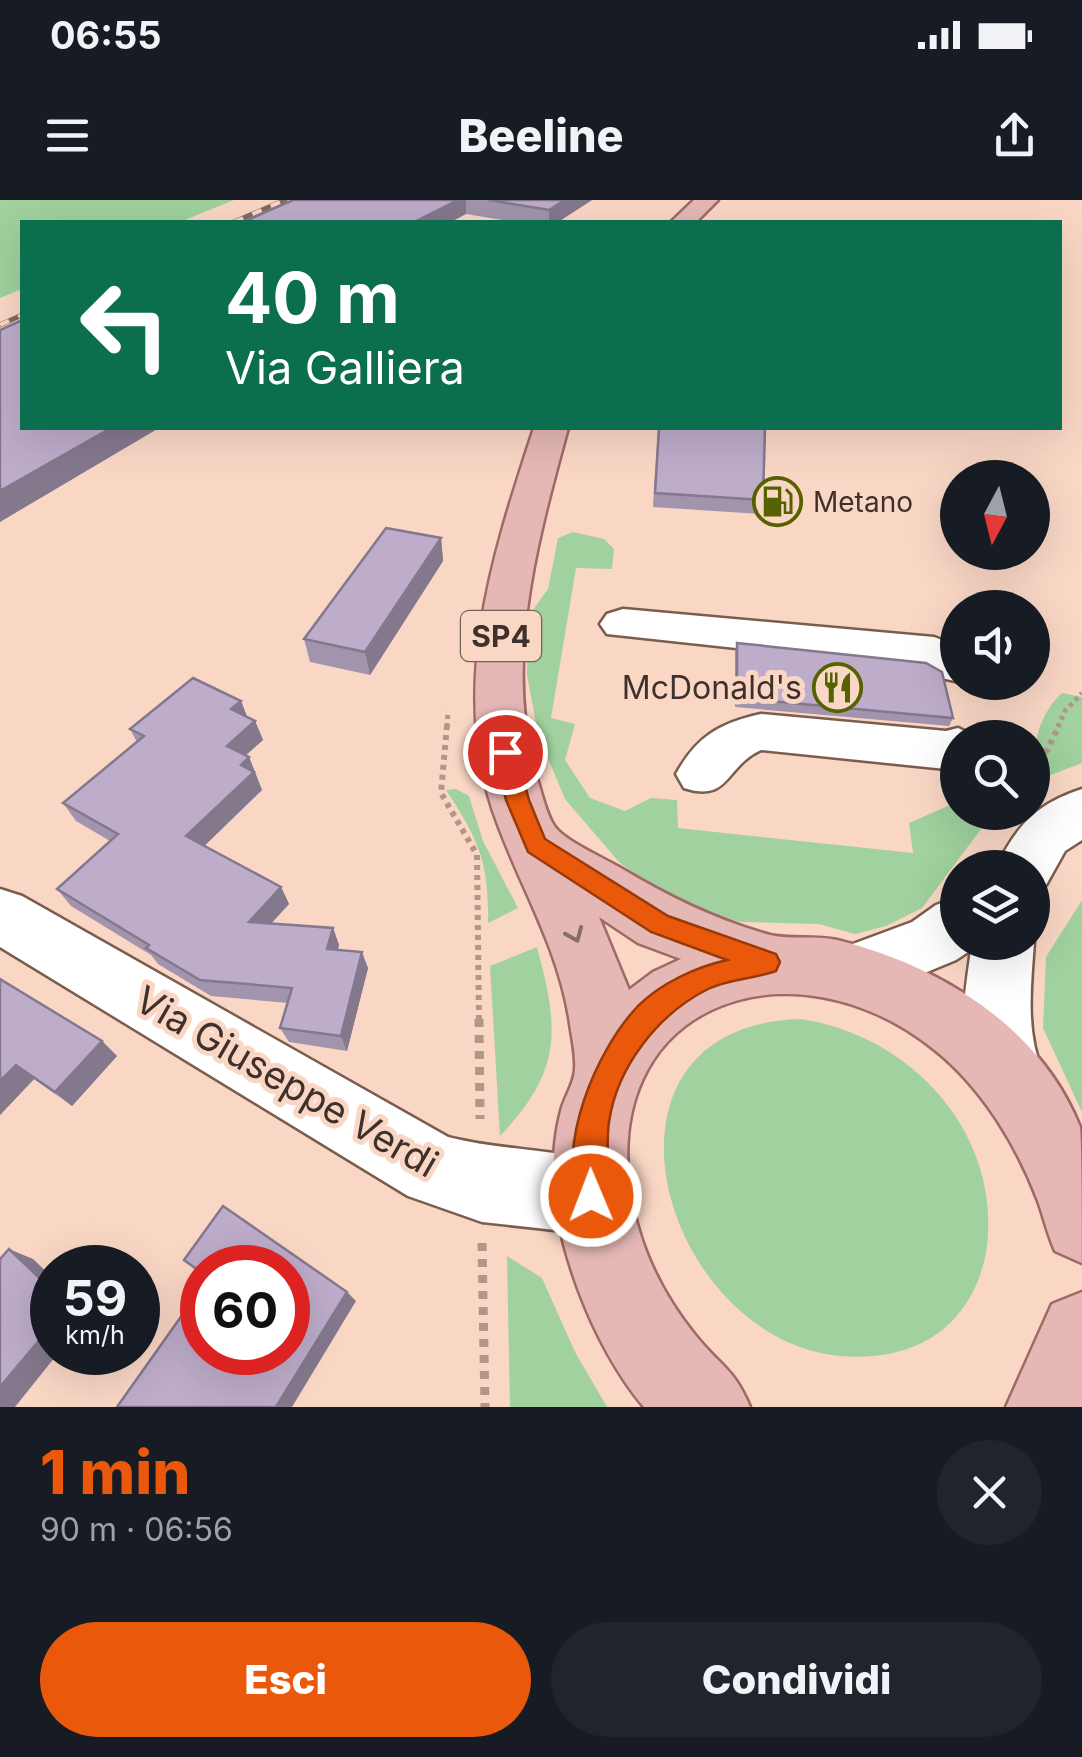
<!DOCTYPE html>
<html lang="it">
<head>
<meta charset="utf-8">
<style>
  :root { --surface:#171b24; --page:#20242c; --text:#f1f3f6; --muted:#9ea1a6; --accent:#ea580c }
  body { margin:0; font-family:Inter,sans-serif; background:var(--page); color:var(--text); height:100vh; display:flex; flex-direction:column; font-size:38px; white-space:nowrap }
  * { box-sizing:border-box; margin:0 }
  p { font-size:32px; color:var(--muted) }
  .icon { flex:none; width:55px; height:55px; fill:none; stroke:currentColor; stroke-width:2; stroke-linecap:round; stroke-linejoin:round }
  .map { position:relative; height:1207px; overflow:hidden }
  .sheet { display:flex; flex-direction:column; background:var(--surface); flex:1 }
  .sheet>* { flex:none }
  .top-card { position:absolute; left:20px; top:20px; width:1042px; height:210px; border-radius:0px; box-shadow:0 10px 40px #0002; background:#0b6e4f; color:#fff; overflow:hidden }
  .needle { width:65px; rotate:187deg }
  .fabs { position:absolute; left:940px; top:260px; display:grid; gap:20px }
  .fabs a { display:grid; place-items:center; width:110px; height:110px; border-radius:50%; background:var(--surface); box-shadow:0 10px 40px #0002; font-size:50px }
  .speed { position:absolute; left:30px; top:1045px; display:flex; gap:20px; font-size:50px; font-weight:700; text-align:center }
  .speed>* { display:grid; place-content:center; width:130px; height:130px; border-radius:50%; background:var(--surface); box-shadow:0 10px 40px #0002; line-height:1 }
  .speed small { font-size:25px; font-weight:400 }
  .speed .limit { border:15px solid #d22; background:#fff; color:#111 }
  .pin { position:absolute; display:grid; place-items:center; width:85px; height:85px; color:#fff; margin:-42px; border:5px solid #fff; border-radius:50%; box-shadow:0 2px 10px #0007 }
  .me { position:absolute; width:110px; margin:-55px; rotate:359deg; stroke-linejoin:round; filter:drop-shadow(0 0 8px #0008) }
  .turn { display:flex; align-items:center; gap:35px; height:210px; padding:0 40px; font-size:45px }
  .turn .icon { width:130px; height:130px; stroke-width:2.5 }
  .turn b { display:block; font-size:70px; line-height:85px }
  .round { display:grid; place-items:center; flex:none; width:105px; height:105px; border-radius:52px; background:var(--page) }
  .overview { display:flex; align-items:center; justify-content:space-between; height:170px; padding:0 40px }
  h1 { font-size:60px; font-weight:800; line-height:75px; color:var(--accent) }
  .action { display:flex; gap:20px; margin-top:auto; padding:20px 40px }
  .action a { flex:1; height:115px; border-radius:60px; background:var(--accent); color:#fff; font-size:40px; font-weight:800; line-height:115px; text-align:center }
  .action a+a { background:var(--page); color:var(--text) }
  .status { display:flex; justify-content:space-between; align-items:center; height:70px; padding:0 50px; background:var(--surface); direction:ltr }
  .status svg { height:28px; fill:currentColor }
  header { display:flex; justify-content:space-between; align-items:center; height:130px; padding:0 40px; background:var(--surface); font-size:45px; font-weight:800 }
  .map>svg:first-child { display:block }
  .green { fill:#a0d19e }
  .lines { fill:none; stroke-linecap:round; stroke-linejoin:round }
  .minor-casing { stroke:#7b5d4e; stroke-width:5 }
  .major-casing { stroke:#a06966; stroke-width:5 }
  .path-far2 { stroke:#b29789; stroke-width:5; stroke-dasharray:4 4; stroke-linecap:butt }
  .path-far1 { stroke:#b29789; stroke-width:6; stroke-dasharray:5 5; stroke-linecap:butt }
  .path { stroke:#b29789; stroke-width:9; stroke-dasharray:8 8; stroke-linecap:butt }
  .minor { fill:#fff; fill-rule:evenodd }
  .major { fill:#e5b8b6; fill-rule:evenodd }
  .rail-casing { stroke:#806b61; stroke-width:5 }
  .rail { stroke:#fad7c5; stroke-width:4; stroke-dasharray:10; stroke-linecap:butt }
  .wall { fill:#a394ae }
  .shaded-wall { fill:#84788d }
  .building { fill:#bdacca; stroke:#84788d; stroke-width:2.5 }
  .oneway { stroke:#896d69 }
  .route { fill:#ea580c; stroke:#983908; stroke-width:2.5 }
  .labels { text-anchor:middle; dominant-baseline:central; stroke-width:10; stroke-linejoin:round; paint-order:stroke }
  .far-poi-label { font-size:28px; fill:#3e302a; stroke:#fad7c5; text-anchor:start }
  .shield { fill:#fad7c5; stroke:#766258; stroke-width:2.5 }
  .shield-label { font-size:30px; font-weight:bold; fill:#3e302a }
  .poi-label { font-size:32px; fill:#3e302a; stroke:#fad7c5; text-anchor:end }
  .near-street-label { font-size:38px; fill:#3e302a; stroke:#fad7c5 }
</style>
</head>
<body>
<div class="status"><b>06:55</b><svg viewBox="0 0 49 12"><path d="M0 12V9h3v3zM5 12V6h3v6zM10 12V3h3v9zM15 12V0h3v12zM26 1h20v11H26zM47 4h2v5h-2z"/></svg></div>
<header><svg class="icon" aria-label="menu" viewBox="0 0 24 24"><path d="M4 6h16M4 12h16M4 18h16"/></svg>Beeline<svg class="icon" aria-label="share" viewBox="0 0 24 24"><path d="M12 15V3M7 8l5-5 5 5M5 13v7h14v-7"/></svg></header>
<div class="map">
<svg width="1082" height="1207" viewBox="0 0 1082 1207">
  <rect width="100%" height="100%" fill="#fad7c5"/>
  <g class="green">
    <path d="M 0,0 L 234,0 L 180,22 L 22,22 L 22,89 L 0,98 Z"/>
    <path d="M 573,332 L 604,339 L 614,349 L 612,369 L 576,368 L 551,518 L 575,524 L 565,560 L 590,598 L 625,611 L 651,598 L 677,600 L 678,628 L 913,653 L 909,623 L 957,602 L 958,612 L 993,613 L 922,708 L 886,726 L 855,734 L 819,724 L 741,722 L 700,712 L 656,690 L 619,662 L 565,599 L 538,534 L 527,475 L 528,417 L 548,389 L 558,338 Z"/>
    <path d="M 1062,493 L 1082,497 L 1082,563 L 1033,582 C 1032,549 1037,516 1062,493 Z"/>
    <path d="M 456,589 L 469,596 L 483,641 L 518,708 L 488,723 C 489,663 479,640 446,590 Z"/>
    <path d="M 1082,700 L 1082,912 L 1043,828 L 1046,757 Z"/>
    <path d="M 537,747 C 559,830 563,869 500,936 L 490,766 Z"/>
    <path d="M 800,819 C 910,835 1000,931 987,1046 C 983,1078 967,1111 941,1131 C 912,1153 876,1159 840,1156 C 659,1138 574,826 800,819 Z"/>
    <path d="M 507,1056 L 542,1078 L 575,1152 L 607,1207 L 510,1207 Z"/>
  </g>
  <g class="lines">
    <defs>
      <g id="minor">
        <path d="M 623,409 L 934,437 L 958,446 L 960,482 L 941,478 L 923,468 L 607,434 L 600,424 L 607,414 Z"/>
        <path d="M 761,514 L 946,531 L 958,528 L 979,538 L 958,538 L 958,566 L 946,569 L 761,550 C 725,566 730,603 684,588 L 676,574 C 697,536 720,523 761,514 Z"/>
        <path d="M 1082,589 L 1082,640 L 1065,651 L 1046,685 L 1032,690 L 1032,668 L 996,668 C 1017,625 1036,604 1082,589 Z"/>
        <path d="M 0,689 L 22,696 L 448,937 C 504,952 564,947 618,969 L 629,996 L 618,1023 L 591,1034 L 482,1022 L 408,996 L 0,747 Z"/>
        <path d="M 958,697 L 958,742 L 1032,742 L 1032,738 L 1034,742 C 1031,786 1025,831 1043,873 L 1033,897 L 1008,907 C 998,903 986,900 979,893 C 952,864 966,786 971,750 L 956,760 L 857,801 L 834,793 L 825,772 L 834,751 L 912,722 L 936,705 Z"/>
      </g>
      <g id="major">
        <path d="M 694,0 L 718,0 L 696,22 L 671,22 Z"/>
        <path d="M 534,228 L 568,228 C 537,342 501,468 539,585 C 543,598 547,616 555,627 C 564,640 603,658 619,667 C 667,696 715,720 770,735 C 791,740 815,735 837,740 C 938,765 1040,826 1080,927 C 1082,947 1082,1036 1082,1063 L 1055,1051 C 1048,1035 1044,1018 1038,1001 C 1017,946 983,889 936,851 C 793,734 591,802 633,1007 C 643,1055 665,1098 696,1136 C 720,1166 734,1168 750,1207 L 644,1207 C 593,1147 549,1035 554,956 C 555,941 557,926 561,911 C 564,898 575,882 575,869 C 576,854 572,838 570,824 C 560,752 523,692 498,625 C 447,493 492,356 534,228 ZM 599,717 L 638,743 L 681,759 L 653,772 L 629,790 Z"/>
        <path d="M 1082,1092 L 1082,1207 L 1006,1207 L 1052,1104 Z"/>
      </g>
    </defs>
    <use href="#minor" class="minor-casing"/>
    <use href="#major" class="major-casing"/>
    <g class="path-far2">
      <path d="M 447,527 L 448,511"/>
      <path d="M 1058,527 L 1065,511 L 1082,493"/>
    </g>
    <g class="path-far1">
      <path d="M 447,525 L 441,593 L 477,655 L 479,822"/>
      <path d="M 1032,568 L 1048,549 L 1059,525"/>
    </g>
    <g class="path">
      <path d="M 479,819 L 480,919"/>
      <path d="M 482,1043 L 485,1207"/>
    </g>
    <use href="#minor" class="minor"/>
    <use href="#major" class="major"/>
    <defs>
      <g id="rail">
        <path d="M 234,22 L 285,0"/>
        <path d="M 0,125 L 22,115"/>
      </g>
    </defs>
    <use href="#rail" class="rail-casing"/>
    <use href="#rail" class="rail"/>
  </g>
  <g class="wall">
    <path d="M 293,0 L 592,0 L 558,22 L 515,22 L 466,14 Z"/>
    <path d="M 658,228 L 763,300 L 760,314 L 653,307 Z"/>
    <path d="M 441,338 L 443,361 L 370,475 L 310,462 L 304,439 Z"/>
    <path d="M 737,443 L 953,518 L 949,526 L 735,507 L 735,452 Z"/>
    <path d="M 241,501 L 247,517 L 255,521 L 263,540 L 245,555 L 249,557 L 262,590 L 204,646 L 281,687 L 289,704 L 271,723 L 333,728 L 339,745 L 338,750 L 368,768 L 347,851 L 289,842 L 280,828 L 288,803 L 211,796 L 158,764 L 151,755 L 71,706 L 57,689 L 110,641 L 76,621 L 63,603 L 137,542 L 130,529 Z"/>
    <path d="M 0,779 L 102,841 L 117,856 L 72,906 L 34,879 L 0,915 Z"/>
  </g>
  <g class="shaded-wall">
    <path d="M 458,0 L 466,0 L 466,14 L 451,22 L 414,22 Z"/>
    <path d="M 565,0 L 592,0 L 558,22 L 549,22 L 549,10 Z"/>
    <path d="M 111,228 L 159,228 L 0,322 L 0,291 Z"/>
    <path d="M 441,338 L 443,361 L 370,475 L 365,452 Z"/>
    <path d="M 241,501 L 248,519 L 231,509 Z"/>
    <path d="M 255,521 L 263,540 L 235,565 L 227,546 Z"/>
    <path d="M 249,557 L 262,590 L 196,654 L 186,636 L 241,565 Z"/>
    <path d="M 281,687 L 289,704 L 258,738 L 249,722 Z"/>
    <path d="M 333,728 L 339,745 L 334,765 L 327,749 Z"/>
    <path d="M 362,752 L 368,768 L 347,851 L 341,836 Z"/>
    <path d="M 102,841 L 117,856 L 72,906 L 55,892 Z"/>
    <path d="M 16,865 L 34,879 L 0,915 L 0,881 Z"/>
    <path d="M 9,1049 L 33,1059 L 52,1077 L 52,1090 Z"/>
    <path d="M 347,1092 L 356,1101 L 292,1207 L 276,1207 Z"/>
    <path d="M 52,1125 L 52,1152 L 59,1152 L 15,1207 L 0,1207 L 0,1187 Z"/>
  </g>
  <g class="building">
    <path d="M 293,0 L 458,0 L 414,22 L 243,22 Z"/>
    <path d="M 489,0 L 565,0 L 549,10 Z"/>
    <path d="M 22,120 L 22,228 L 111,228 L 0,291 L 0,130 Z"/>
    <path d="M 659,228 L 765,228 L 763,300 L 655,293 Z"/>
    <path d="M 386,328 L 441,338 L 365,452 L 304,439 Z"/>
    <path d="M 737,443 L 926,463 L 942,472 L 953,518 L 737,498 Z"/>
    <path d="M 193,478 L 241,501 L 231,509 L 255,521 L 227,546 L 249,557 L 241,565 L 254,572 L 186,636 L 281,687 L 249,722 L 333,728 L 327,749 L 362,752 L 341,836 L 280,828 L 292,788 L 200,780 L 146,748 L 149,745 L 57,689 L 118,634 L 63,603 L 144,536 L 130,529 Z"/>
    <path d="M 0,779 L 102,841 L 55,892 L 16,865 L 0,881 Z"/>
    <path d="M 223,1006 L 347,1092 L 276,1207 L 117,1207 L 202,1087 L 202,1152 L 288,1152 L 288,1068 L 202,1068 L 202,1073 L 184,1060 Z"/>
    <path d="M 9,1049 L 52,1090 L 52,1125 L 0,1187 L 0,1059 Z"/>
  </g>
  <defs><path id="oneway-chevron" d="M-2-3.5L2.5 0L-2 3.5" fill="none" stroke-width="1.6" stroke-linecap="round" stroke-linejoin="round" transform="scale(2.5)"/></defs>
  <use class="oneway" href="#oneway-chevron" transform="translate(575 735) rotate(67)"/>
  <path class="route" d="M 505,544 L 516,552 L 529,600 L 545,639 L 668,716 L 776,754 L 780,762 L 776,771 C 754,779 728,779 708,789 C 658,814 617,867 609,922 C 605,949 612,983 602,1007 L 591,1012 L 580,1007 C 555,947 596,850 638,806 C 661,783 696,767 727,760 L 651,732 L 528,652 L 506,600 L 494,552 Z"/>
  <defs>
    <symbol id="fuel-ring" viewBox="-11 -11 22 22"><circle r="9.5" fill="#fad7c5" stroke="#566100" stroke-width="1.5"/><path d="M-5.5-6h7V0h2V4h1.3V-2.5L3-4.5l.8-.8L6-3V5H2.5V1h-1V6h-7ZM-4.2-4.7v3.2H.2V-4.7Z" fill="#566100"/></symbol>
    <symbol id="restaurant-ring" viewBox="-11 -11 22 22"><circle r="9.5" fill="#fad7c5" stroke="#566100" stroke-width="1.5"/><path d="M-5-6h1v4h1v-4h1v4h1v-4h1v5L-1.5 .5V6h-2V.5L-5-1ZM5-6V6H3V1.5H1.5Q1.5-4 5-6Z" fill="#566100"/></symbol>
  </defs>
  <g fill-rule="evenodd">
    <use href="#fuel-ring" x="750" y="274" width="55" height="55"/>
    <use href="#restaurant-ring" x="810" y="460" width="55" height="55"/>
  </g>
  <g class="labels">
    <g class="far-poi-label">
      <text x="813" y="302">Metano</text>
    </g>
    <rect class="shield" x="461" y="411" width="80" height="50" rx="8"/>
    <g class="shield-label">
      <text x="501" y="436">SP4</text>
    </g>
    <g class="poi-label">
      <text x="802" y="487">McDonald's</text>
    </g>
    <g class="near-street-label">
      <text transform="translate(287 881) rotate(30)">Via Giuseppe Verdi</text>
    </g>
  </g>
</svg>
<div class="fabs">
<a><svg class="needle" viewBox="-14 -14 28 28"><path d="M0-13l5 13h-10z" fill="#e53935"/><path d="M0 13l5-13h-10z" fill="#9ea1a6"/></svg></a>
<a><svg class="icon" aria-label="sound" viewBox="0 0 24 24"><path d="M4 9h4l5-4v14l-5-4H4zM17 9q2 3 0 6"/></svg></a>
<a><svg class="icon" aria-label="search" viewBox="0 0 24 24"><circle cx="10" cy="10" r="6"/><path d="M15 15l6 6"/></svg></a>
<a><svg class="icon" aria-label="layers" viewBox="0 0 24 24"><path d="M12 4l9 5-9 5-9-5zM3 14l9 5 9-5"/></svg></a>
</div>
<div class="speed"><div>59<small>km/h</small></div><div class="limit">60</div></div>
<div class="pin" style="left:505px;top:552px;background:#d93025"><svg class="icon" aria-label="arrive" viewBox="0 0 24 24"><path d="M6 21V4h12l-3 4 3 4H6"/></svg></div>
<svg class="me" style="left:591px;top:996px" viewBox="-20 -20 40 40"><circle r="17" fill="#ea580c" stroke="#fff" stroke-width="3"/><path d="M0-11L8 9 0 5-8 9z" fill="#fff"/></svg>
<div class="top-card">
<div class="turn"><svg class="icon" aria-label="left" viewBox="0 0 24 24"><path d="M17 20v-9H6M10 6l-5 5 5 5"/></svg><div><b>40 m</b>Via Galliera</div></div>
</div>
</div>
<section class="sheet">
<div class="overview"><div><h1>1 min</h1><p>90 m · 06:56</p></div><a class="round"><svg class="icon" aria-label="close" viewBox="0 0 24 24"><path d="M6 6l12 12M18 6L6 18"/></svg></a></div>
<div class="action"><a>Esci</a><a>Condividi</a></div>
</section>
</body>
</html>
